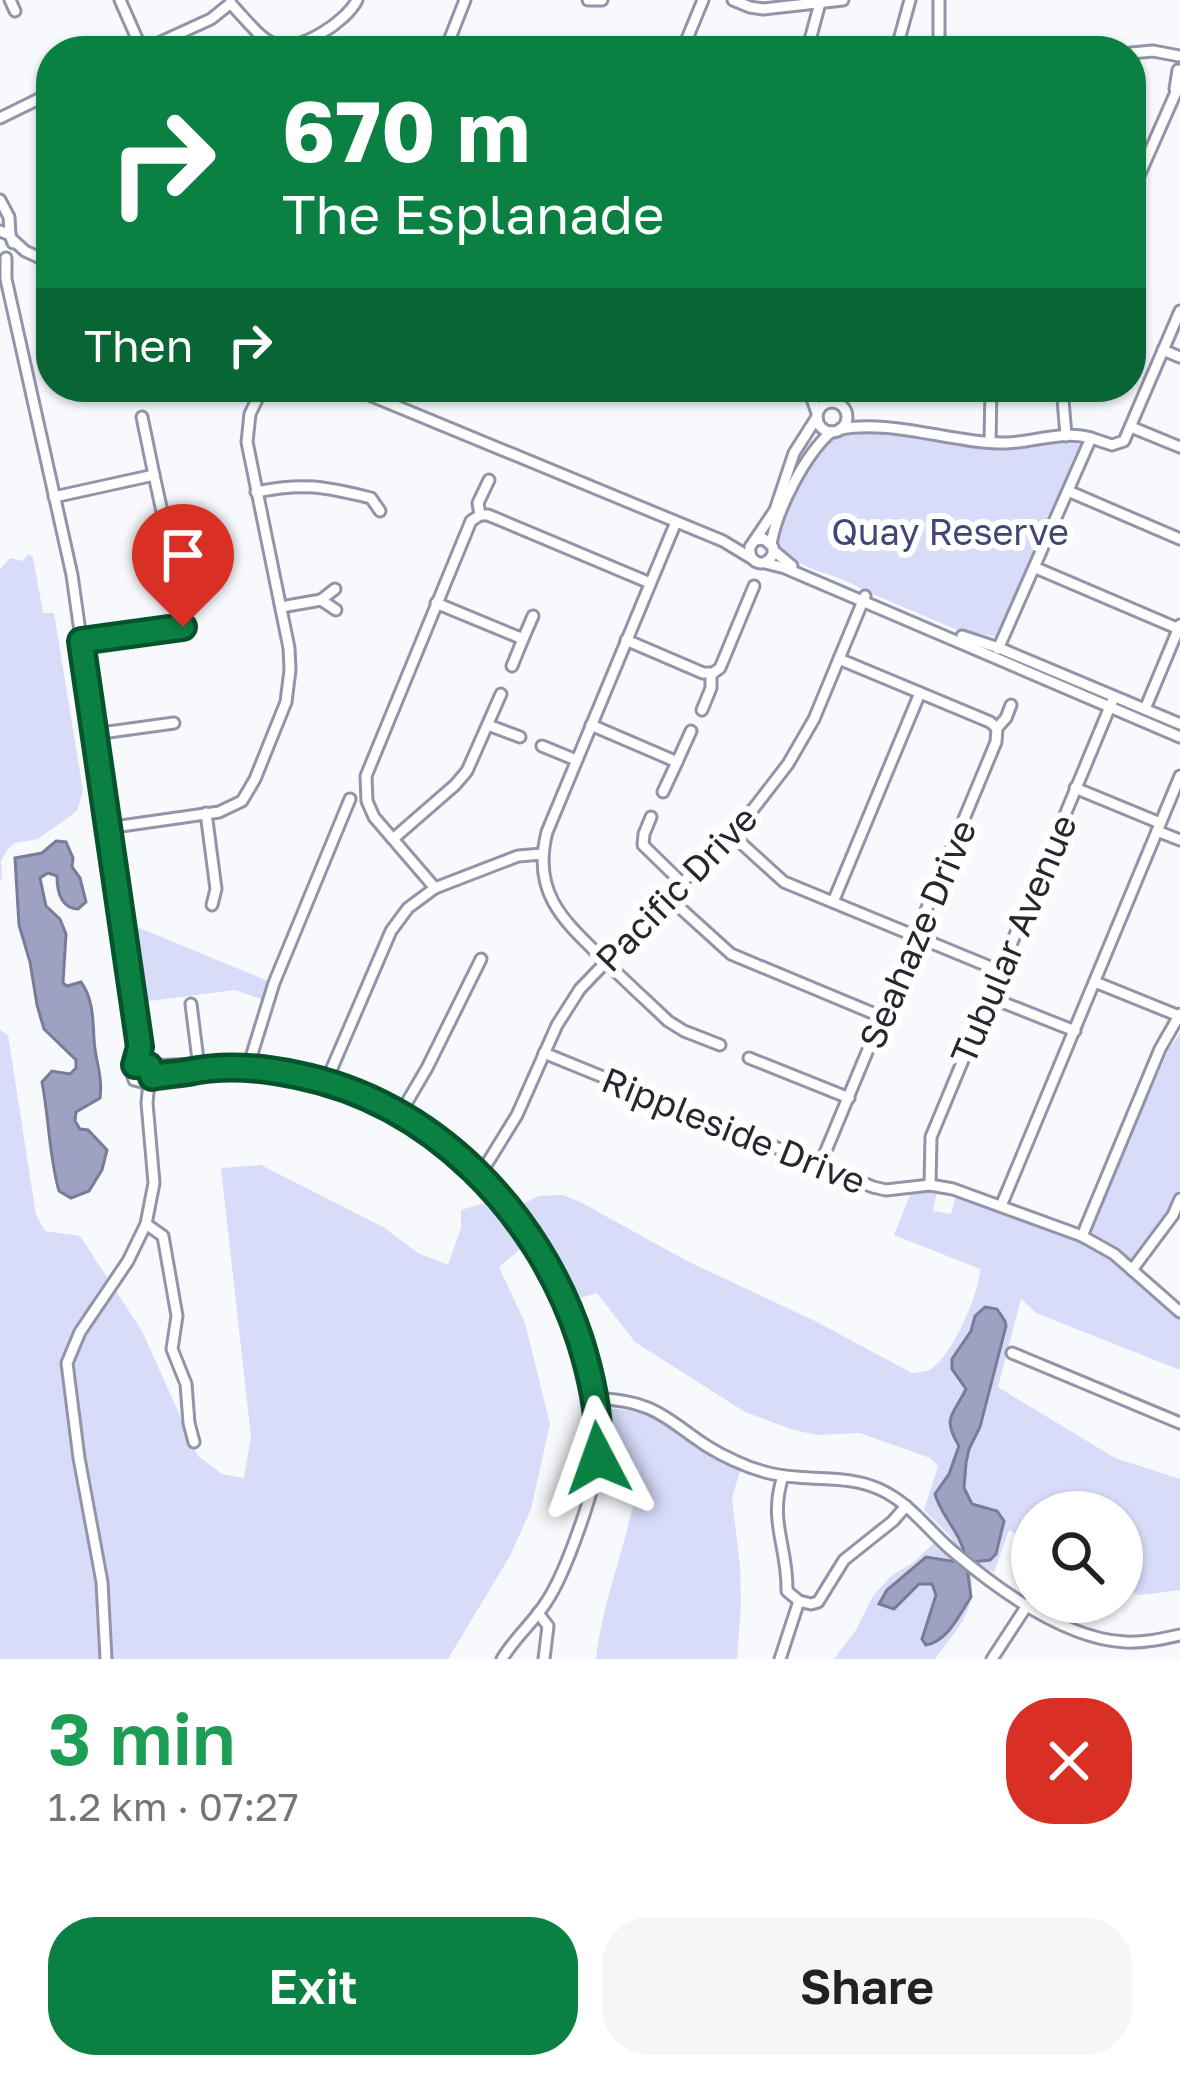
<!DOCTYPE html>
<html lang="en">
<head>
<meta charset="utf-8">
<style>
  :root { --surface:#fff; --page:#f6f6f6; --text:#202124; --muted:#757577; --accent:#0b8043 }
  body { margin:0; font-family:"Golos Text",sans-serif; background:var(--page); color:var(--text); height:100vh; display:flex; flex-direction:column; font-size:45px; white-space:nowrap }
  * { box-sizing:border-box; margin:0 }
  p { font-size:39px; color:var(--muted) }
  .icon { flex:none; width:66px; height:66px; fill:none; stroke:currentColor; stroke-width:2; stroke-linecap:round; stroke-linejoin:round }
  .map { position:relative; height:1659px; overflow:hidden }
  .drawer { display:flex; flex-direction:column; background:var(--surface); flex:1 }
  .drawer>* { flex:none }
  .banner { position:absolute; left:36px; top:36px; width:1110px; height:366px; border-radius:48px; box-shadow:0 3px 9px #0004; background:#0b8043; color:#fff; overflow:hidden }
  .tools { position:absolute; left:1011px; top:1491px; display:grid; gap:24px }
  .tools a { display:grid; place-items:center; width:132px; height:132px; border-radius:50%; background:var(--surface); box-shadow:0 3px 9px #0004; font-size:60px }
  .pin { position:absolute; display:grid; place-items:center; width:102px; height:102px; color:#fff; margin:-123px -51px; border-radius:50% 50% 50% 0; rotate:-45deg; box-shadow:0 0 12px #0007 }
  .pin .icon { rotate:45deg }
  .me { position:absolute; width:132px; margin:-66px; rotate:356deg; stroke-linejoin:round; filter:drop-shadow(0 0 9px #0008) }
  .turn { display:flex; align-items:center; gap:42px; height:252px; padding:0 48px; font-size:54px }
  .turn .icon { width:156px; height:156px; stroke-width:2.5 }
  .turn b { display:block; font-size:84px; line-height:102px }
  .then { display:flex; align-items:center; height:114px; padding:0 48px; background:#0003; gap:24px; font-size:45px }
  .round { display:grid; place-items:center; flex:none; width:126px; height:126px; border-radius:48px; background:var(--page) }
  .head { display:flex; align-items:center; justify-content:space-between; height:204px; padding:0 48px }
  h1 { font-size:72px; font-weight:600; line-height:90px; color:#1e9e55 }
  .primary-button { display:flex; gap:24px; margin-top:auto; padding:24px 48px }
  .primary-button a { flex:1; height:138px; border-radius:48px; background:var(--accent); color:#fff; font-size:48px; font-weight:600; line-height:138px; text-align:center }
  .primary-button a+a { background:var(--page); color:var(--text) }
  .map>svg:first-child { display:block }
  .green { fill:#d8dcf9 }
  .water { fill:#9da1c2; stroke:#797c96; stroke-width:3 }
  .lines { fill:none; stroke-linecap:round; stroke-linejoin:round }
  .minor-casing { stroke:#9294a9; stroke-width:15 }
  .minor { stroke:#fff; stroke-width:9 }
  .route-casing { stroke:#07532c; stroke-width:30 }
  .route { stroke:#0b8043; stroke-width:21 }
  .labels { text-anchor:middle; dominant-baseline:central; stroke-width:12; stroke-linejoin:round; paint-order:stroke }
  .park-label { font-size:36px; fill:#434574; stroke:#fff }
  .street-label { font-size:36px; fill:#26272f; stroke:#fff }
</style>
</head>
<body>
<div class="map">
<svg width="1180" height="1659" viewBox="0 0 1180 1659">
  <rect width="100%" height="100%" fill="#f8f9fd"/>
  <g class="green">
    <path d="M 857,431 L 1005,449 L 1081,441 L 1082,447 L 1018,601 L 997,637 L 955,629 L 863,590 C 836,572 801,572 778,548 L 776,538 L 792,498 L 821,447 L 833,437 Z"/>
    <path d="M 28,554 L 33,557 L 43,613 L 54,613 L 83,791 L 77,811 L 38,839 L 15,843 L 8,849 L 1,861 L 2,879 L 0,880 L 0,569 L 10,558 L 23,561 Z"/>
    <path d="M 132,925 L 268,981 L 261,999 L 235,990 L 142,1002 Z"/>
    <path d="M 0,1030 L 8,1035 L 36,1215 L 45,1231 L 80,1236 L 142,1331 L 198,1456 L 222,1474 L 244,1478 L 251,1437 L 221,1168 L 261,1165 L 383,1227 L 418,1253 L 448,1265 L 461,1228 L 461,1210 L 491,1201 L 525,1245 L 499,1267 L 525,1323 L 550,1424 L 531,1509 L 510,1556 L 448,1659 L 0,1659 Z"/>
    <path d="M 1180,1033 L 1180,1189 L 1170,1213 L 1137,1259 L 1132,1260 L 1114,1245 L 1092,1233 L 1091,1228 L 1169,1049 Z"/>
    <path d="M 924,1191 L 937,1192 L 933,1211 L 951,1214 L 956,1196 L 1090,1246 L 1128,1273 L 1180,1319 L 1180,1370 L 1036,1313 L 1021,1299 L 998,1387 L 1115,1458 L 1180,1479 L 1180,1590 L 1141,1595 L 1122,1590 L 1122,1512 L 1032,1512 L 1032,1544 L 1009,1530 L 994,1572 L 976,1566 L 971,1571 C 977,1612 958,1627 935,1659 L 834,1659 L 856,1630 L 873,1596 L 891,1576 L 914,1562 L 934,1543 L 931,1535 L 962,1555 L 950,1536 L 924,1510 L 938,1466 L 930,1458 L 860,1433 L 817,1435 L 794,1430 L 745,1412 L 635,1342 L 597,1293 L 578,1299 L 556,1255 L 521,1205 L 539,1196 L 563,1195 L 582,1203 L 689,1262 L 815,1321 L 912,1373 C 919,1372 926,1372 931,1369 C 952,1356 980,1292 980,1269 L 894,1235 L 910,1195 Z"/>
    <path d="M 608,1408 L 634,1411 L 658,1420 L 719,1462 L 740,1471 L 732,1498 L 740,1566 L 741,1605 L 737,1659 L 596,1659 C 603,1594 632,1534 639,1469 L 606,1457 L 604,1411 Z"/>
  </g>
  <g class="water">
    <path d="M 56,841 L 66,842 L 73,858 L 72,867 L 80,878 L 86,902 L 78,909 C 60,908 57,890 57,876 L 48,873 L 40,878 L 46,906 L 60,919 L 66,934 L 63,983 L 67,986 L 81,982 C 93,998 93,1020 94,1039 C 95,1061 103,1075 100,1098 L 76,1112 L 75,1121 L 80,1129 L 88,1130 L 107,1150 L 102,1170 L 89,1191 L 71,1198 L 59,1191 C 49,1156 49,1118 42,1082 L 52,1071 L 70,1074 L 76,1068 L 76,1060 L 44,1029 L 37,1005 L 30,962 L 19,925 L 15,858 L 42,853 Z"/>
    <path d="M 985,1307 L 997,1309 L 1005,1321 L 1006,1326 L 980,1427 L 969,1449 L 966,1463 L 964,1488 L 972,1504 L 997,1511 L 1004,1521 L 996,1554 L 990,1560 L 972,1562 L 967,1568 L 971,1597 C 959,1615 948,1641 926,1645 L 922,1639 L 936,1595 L 932,1584 L 919,1584 L 894,1609 L 879,1604 L 887,1590 L 926,1557 L 957,1562 L 965,1556 C 961,1533 941,1516 935,1494 L 949,1474 L 959,1446 C 941,1416 954,1415 966,1389 L 952,1369 L 952,1359 L 971,1331 L 975,1316 Z"/>
  </g>
  <g class="lines">
    <defs>
      <g id="minor">
        <path d="M 10,0 L 15,11"/>
        <path d="M 120,0 L 142,50"/>
        <path d="M 588,0 L 602,0"/>
        <path d="M 733,0 L 750,7 L 763,9 L 843,0"/>
        <path d="M 230,3 C 243,16 258,37 274,44 C 298,54 347,21 357,0"/>
        <path d="M 141,51 L 211,19 L 231,3"/>
        <path d="M 445,51 L 465,0"/>
        <path d="M 682,51 L 703,0"/>
        <path d="M 807,51 L 820,3"/>
        <path d="M 896,51 L 910,0"/>
        <path d="M 939,51 L 939,0"/>
        <path d="M 1131,53 L 1153,51 L 1179,56"/>
        <path d="M 1175,89 L 1178,70"/>
        <path d="M 0,118 L 51,93"/>
        <path d="M 1131,194 L 1180,83"/>
        <path d="M 0,200 L 9,217 L 10,235"/>
        <path d="M 0,231 L 10,235 L 13,243"/>
        <path d="M 13,240 L 25,251 L 51,263"/>
        <path d="M 6,258 L 6,279 L 72,575 L 139,1049 C 145,1061 159,1073 146,1083 L 134,1080 L 132,1074 L 134,1067 L 147,1064"/>
        <path d="M 1163,350 L 1180,357"/>
        <path d="M 350,387 L 723,541 L 751,558"/>
        <path d="M 808,387 L 817,413"/>
        <path d="M 1062,387 L 1066,436"/>
        <circle cx="832" cy="417" r="15"/>
        <path d="M 1131,427 L 1180,447"/>
        <path d="M 840,429 C 893,419 954,444 1007,443 C 1035,442 1064,430 1091,438"/>
        <path d="M 990,442 L 991,387"/>
        <path d="M 154,475 L 168,539"/>
        <path d="M 1068,491 L 1180,539"/>
        <path d="M 256,492 C 305,482 325,487 371,498 L 380,511"/>
        <path d="M 54,497 L 154,475 L 142,417"/>
        <path d="M 480,515 L 488,515 L 650,583"/>
        <path d="M 676,522 L 547,832 C 531,894 565,922 606,962 C 626,982 647,1001 668,1021 L 684,1031 L 720,1045"/>
        <path d="M 756,540 L 764,539 L 773,547 L 773,554 C 766,569 748,564 750,547 L 775,510 L 794,453 L 817,417"/>
        <path d="M 771,544 C 777,509 805,455 831,432"/>
        <path d="M 774,551 L 792,566"/>
        <path d="M 765,563 L 785,568 L 1180,737"/>
        <path d="M 1036,568 L 1179,629"/>
        <path d="M 321,600 L 335,589"/>
        <path d="M 436,603 L 523,639 L 533,616"/>
        <path d="M 281,607 L 321,600 L 336,610"/>
        <path d="M 962,636 L 999,648 L 1180,724"/>
        <path d="M 626,640 L 703,673 L 713,673 L 720,668 L 754,586"/>
        <path d="M 81,641 L 183,627"/>
        <path d="M 998,649 L 1091,438 L 1112,445 L 1124,441 L 1180,311"/>
        <path d="M 839,659 L 990,722 L 997,728"/>
        <path d="M 512,666 L 523,639"/>
        <path d="M 1145,709 L 1180,625"/>
        <path d="M 702,710 L 711,688 L 711,674"/>
        <path d="M 488,725 L 520,737"/>
        <path d="M 591,725 L 677,762 L 691,731"/>
        <path d="M 94,734 L 174,723"/>
        <path d="M 542,746 L 576,760"/>
        <path d="M 1075,788 L 1160,823"/>
        <path d="M 663,792 L 677,762"/>
        <path d="M 206,813 L 216,889 L 212,905"/>
        <path d="M 651,817 L 644,834 L 643,845 L 682,883"/>
        <path d="M 107,828 L 219,812 L 242,801 L 255,779 L 286,702 L 290,670 L 289,648 L 247,442 L 250,414 L 263,387"/>
        <path d="M 1157,831 L 1180,840"/>
        <path d="M 730,833 L 784,882 L 1000,971"/>
        <path d="M 393,839 L 455,785 L 467,771 L 501,694"/>
        <path d="M 435,888 L 374,817 L 367,801 L 366,776 L 471,521 L 480,515 L 478,503 L 489,480"/>
        <path d="M 668,897 L 731,954 L 882,1017"/>
        <path d="M 833,902 L 920,693"/>
        <path d="M 1095,982 L 1179,1016"/>
        <path d="M 989,997 L 1075,1031"/>
        <path d="M 191,1004 L 199,1068"/>
        <path d="M 544,1053 L 873,1187 L 886,1190 L 930,1185 L 953,1189 L 1082,1236 L 1114,1254 L 1180,1312"/>
        <path d="M 749,1058 L 849,1098"/>
        <path d="M 149,1066 L 193,1064 L 199,1068 C 377,1062 524,1170 579,1339 C 591,1375 602,1417 599,1455 C 595,1490 566,1572 547,1601 C 534,1622 515,1637 502,1659"/>
        <path d="M 248,1067 L 274,983 L 350,799"/>
        <path d="M 152,1077 L 193,1071 L 199,1068"/>
        <path d="M 326,1082 L 391,931 L 408,908 L 435,888 L 518,856 L 542,854"/>
        <path d="M 400,1114 L 427,1068 L 481,959"/>
        <path d="M 820,1165 L 996,742 L 997,728 L 1006,718 L 1011,705"/>
        <path d="M 480,1175 L 517,1115 L 557,1025 L 580,989 L 754,808 L 788,764 L 814,719 L 865,596"/>
        <path d="M 930,1185 L 931,1137 L 1114,697"/>
        <path d="M 1001,1206 L 1180,776"/>
        <path d="M 146,1224 L 163,1236 L 177,1316 L 172,1349 L 186,1384 L 189,1423 L 194,1442"/>
        <path d="M 1082,1236 L 1160,1049 L 1180,1014"/>
        <path d="M 1132,1270 L 1173,1215 L 1180,1199"/>
        <path d="M 1012,1353 L 1180,1423"/>
        <path d="M 595,1399 C 667,1398 677,1436 735,1461 C 754,1470 776,1476 797,1477 C 825,1480 852,1477 879,1489 C 911,1503 929,1532 956,1554 C 1000,1591 1066,1639 1125,1642 C 1144,1643 1162,1639 1180,1635"/>
        <path d="M 783,1476 C 768,1522 788,1546 787,1591 L 799,1601"/>
        <path d="M 538,1613 L 548,1626 L 544,1659"/>
        <path d="M 106,1659 L 102,1582 L 79,1458 L 67,1363 L 80,1332 L 128,1261 L 146,1224 L 154,1183 L 147,1103 L 149,1082"/>
        <path d="M 780,1659 L 799,1601 L 811,1604 L 818,1602 L 844,1560 L 893,1521 L 906,1506"/>
        <path d="M 992,1659 L 1028,1604"/>
      </g>
    </defs>
    <use href="#minor" class="minor-casing"/>
    <use href="#minor" class="minor"/>
  </g>
  <g class="lines">
    <defs>
      <path id="route" d="M 183,627 L 81,641 L 140,1047 L 135,1065 L 149,1066 L 152,1077 C 164,1074 176,1074 188,1072 C 224,1064 260,1067 297,1075 C 432,1102 538,1212 580,1340 C 592,1378 601,1418 598,1458"/>
    </defs>
    <use href="#route" class="route-casing"/>
    <use href="#route" class="route"/>
  </g>
  <g class="labels">
    <g class="park-label">
      <text x="950" y="531">Quay Reserve</text>
    </g>
    <g class="street-label">
      <text transform="translate(676 888) rotate(-46)">Pacific Drive</text>
      <text transform="translate(917 934) rotate(-67)">Seahaze Drive</text>
      <text transform="translate(1013 939) rotate(-67)">Tubular Avenue</text>
      <text transform="translate(734 1130) rotate(22)">Rippleside Drive</text>
    </g>
  </g>
</svg>
<div class="tools">
<a><svg class="icon" aria-label="search" viewBox="0 0 24 24"><circle cx="10" cy="10" r="6"/><path d="M15 15l6 6"/></svg></a>
</div>
<div class="pin" style="left:183px;top:627px;background:#d93025"><svg class="icon" aria-label="arrive" viewBox="0 0 24 24"><path d="M6 21V4h12l-3 4 3 4H6"/></svg></div>
<svg class="me" style="left:598px;top:1458px" viewBox="-20 -20 40 40"><path d="M0-17L14 15 0 8-14 15z" fill="#0b8043" stroke="#fff" stroke-width="4"/></svg>
<div class="banner">
<div class="turn"><svg class="icon" aria-label="right" viewBox="0 0 24 24"><path d="M7 20v-9h11M14 6l5 5-5 5"/></svg><div><b>670 m</b>The Esplanade</div></div>
<div class="then">Then<svg class="icon" aria-label="right" viewBox="0 0 24 24"><path d="M7 20v-9h11M14 6l5 5-5 5"/></svg></div>
</div>
</div>
<section class="drawer">
<div class="head"><div><h1>3 min</h1><p>1.2 km · 07:27</p></div><a class="round" style="background:#d93025;color:#fff"><svg class="icon" aria-label="close" viewBox="0 0 24 24"><path d="M6 6l12 12M18 6L6 18"/></svg></a></div>
<div class="primary-button"><a>Exit</a><a>Share</a></div>
</section>
</body>
</html>
